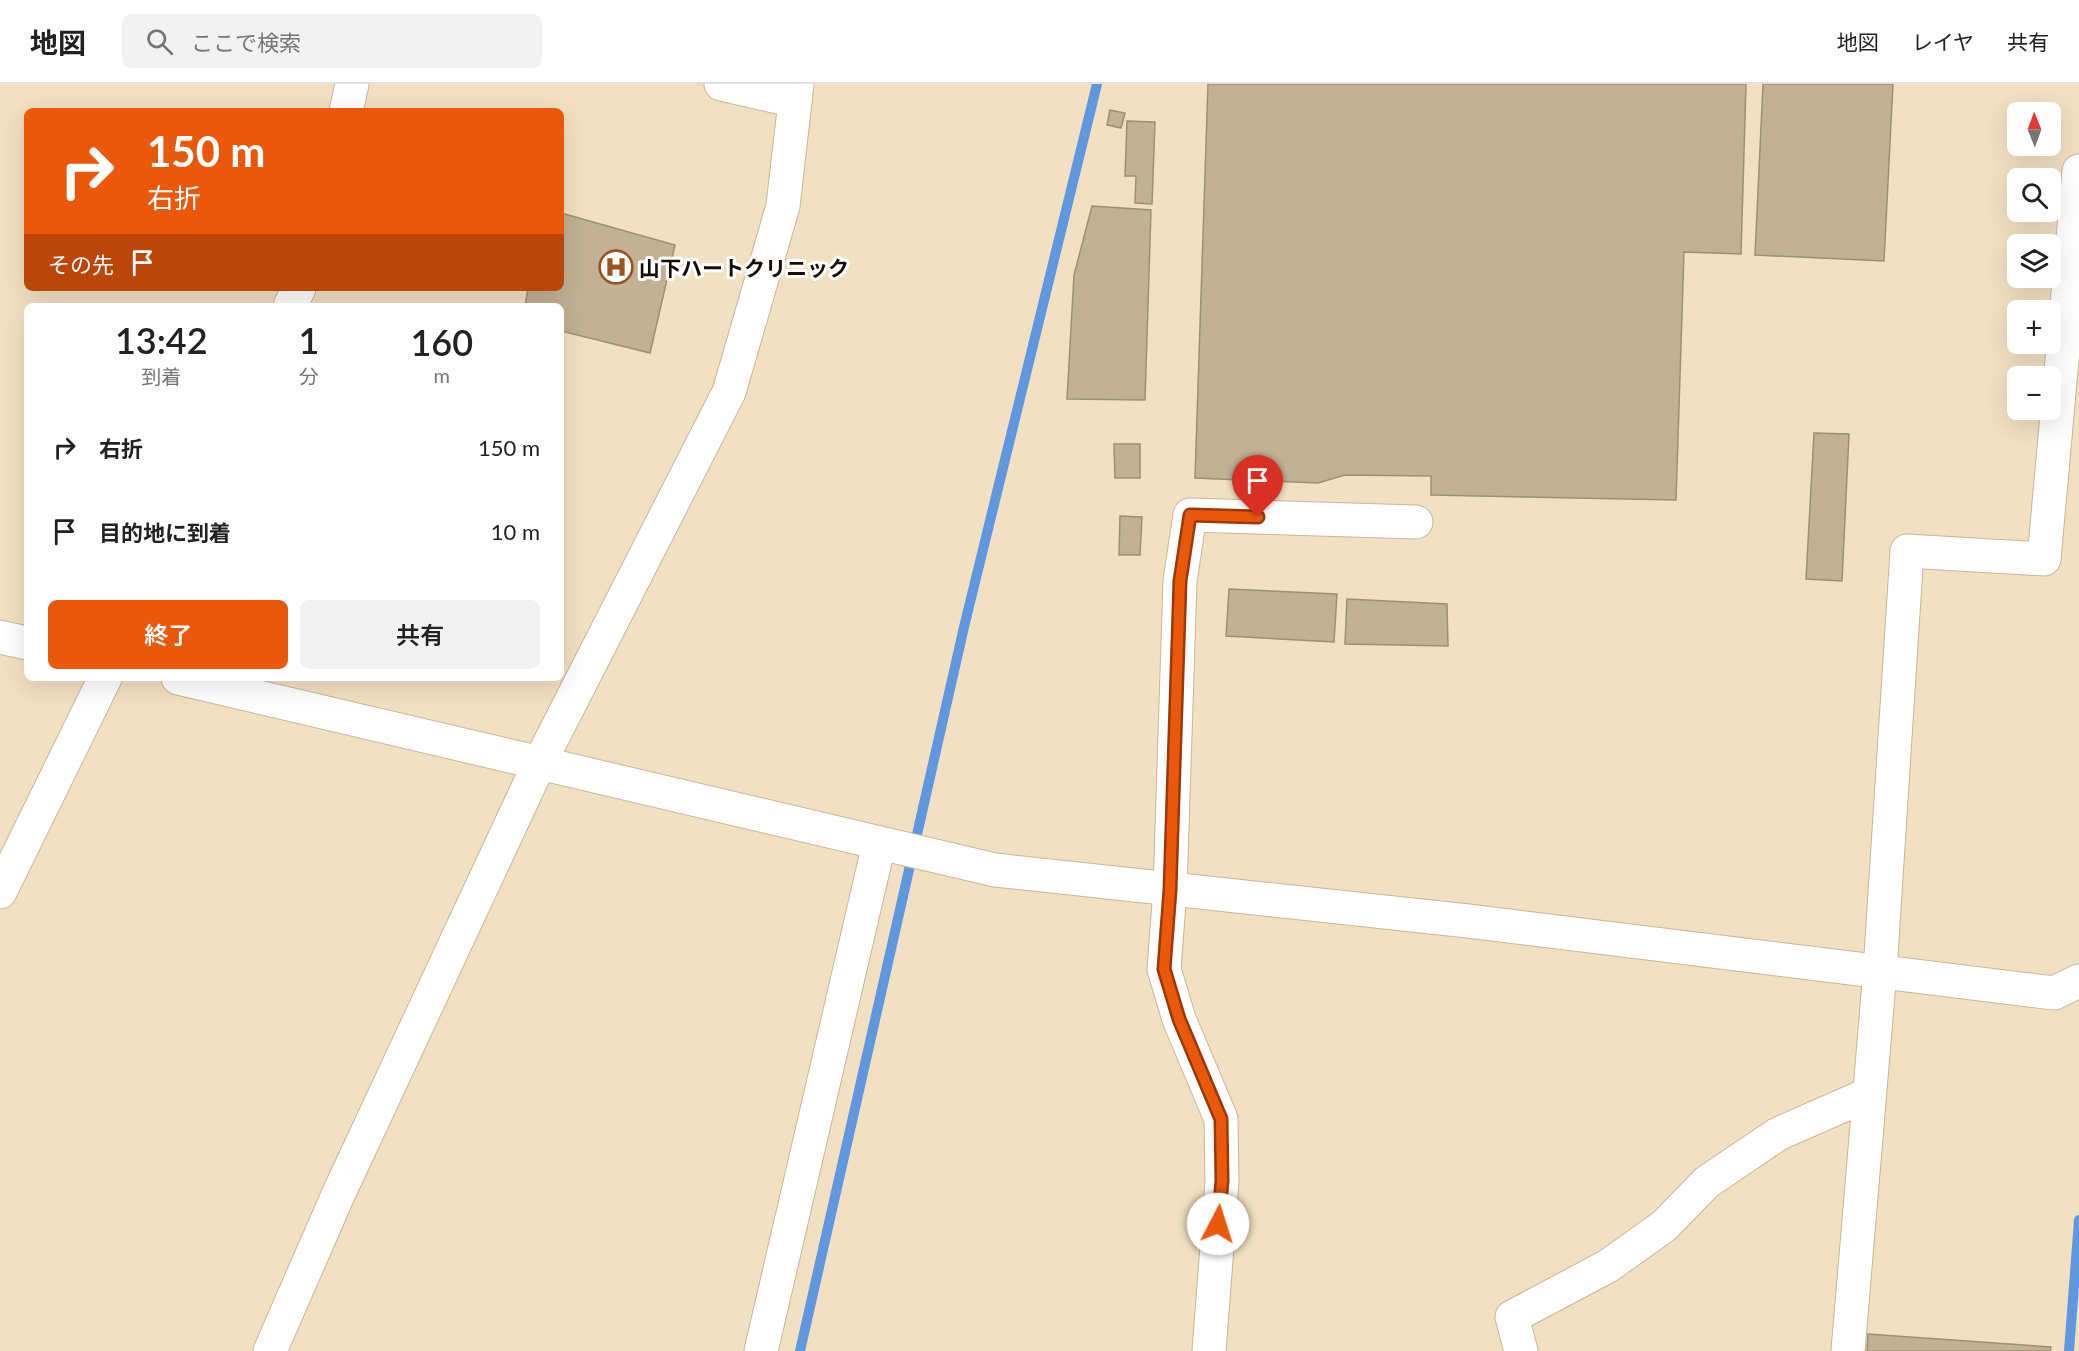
<!DOCTYPE html>
<html lang="ja">
<head>
<meta charset="utf-8">
<style>
  :root { --surface:#fff; --page:#f2f2f2; --text:#222; --muted:#767676; --line:#e0e0e0; --accent:#ea580c }
  body { margin:0; font-family:Lato,"Noto Sans JP",sans-serif; background:var(--page); color:var(--text); height:100vh; display:flex; flex-direction:column; font-size:22px; white-space:nowrap }
  * { box-sizing:border-box; margin:0 }
  p { font-size:20px; color:var(--muted) }
  .icon { flex:none; width:33px; height:33px; fill:none; stroke:currentColor; stroke-width:2; stroke-linecap:round; stroke-linejoin:round }
  .map { position:relative; flex:1; overflow:hidden }
  .sheet { position:absolute; left:24px; top:219px; width:540px; height:378px; display:flex; flex-direction:column; background:var(--surface); border-radius:9px; box-shadow:0 6px 24px #0002 }
  .sheet>* { flex:none }
  .hud { position:absolute; left:24px; top:24px; width:540px; height:183px; border-radius:9px; box-shadow:0 6px 24px #0002; background:#ea580c; color:#fff; overflow:hidden }
  .needle { width:39px; rotate:359deg }
  .tools { position:absolute; left:2007px; top:18px; display:grid; gap:12px }
  .tools a { display:grid; place-items:center; width:54px; height:54px; border-radius:9px; background:var(--surface); box-shadow:0 6px 24px #0002; font-size:30px }
  .pin { position:absolute; display:grid; place-items:center; width:51px; height:51px; color:#fff; margin:-62px -26px; border-radius:50% 50% 50% 0; rotate:-45deg; box-shadow:0 0 6px #0007 }
  .pin .icon { rotate:45deg }
  .me { position:absolute; width:66px; margin:-33px; rotate:5deg; stroke-linejoin:round; filter:drop-shadow(0 0 4px #0008) }
  .turn { display:flex; align-items:center; gap:21px; height:126px; padding:0 24px; font-size:27px }
  .turn .icon { width:78px; height:78px; stroke-width:2.5 }
  .turn b { display:block; font-size:42px; line-height:51px }
  .then { display:flex; align-items:center; height:57px; padding:0 24px; background:#0003; gap:12px; font-size:22px }
  .eta { display:flex; justify-content:space-evenly; align-items:center; height:102px; text-align:center }
  .eta b { font-size:36px; font-weight:600; line-height:42px }
  .primary-button { display:flex; gap:12px; margin-top:auto; padding:12px 24px }
  .primary-button a { flex:1; height:69px; border-radius:9px; background:var(--accent); color:#fff; font-size:24px; font-weight:600; line-height:69px; text-align:center }
  .primary-button a+a { background:var(--page); color:var(--text) }
  ul { padding:0; list-style:none }
  li { display:flex; align-items:center; gap:18px; height:84px; padding:0 24px }
  li div { flex:1 }
  li b { display:block; font-size:22px }
  li em { font-style:normal }
  header { display:flex; align-items:center; gap:36px; box-sizing:border-box; height:84px; padding:0 30px; background:var(--surface); border-bottom:2px solid var(--line) }
  header strong { font-size:28px }
  nav { display:flex; gap:33px; margin-inline-start:auto; font-size:21px }
  .search { width:420px; height:54px; background:var(--page); display:flex; align-items:center; gap:15px; box-sizing:border-box; padding:0 21px; border-radius:9px; color:var(--muted); font-size:22px }
  .map>svg:first-child { display:block }
  .lines { fill:none; stroke-linecap:round; stroke-linejoin:round }
  .stream { stroke:#6097dd; stroke-width:10 }
  .building { fill:#c2b194; stroke:#a08f73; stroke-width:1.5 }
  .minor-casing { stroke:#c8b699; stroke-width:35 }
  .minor { stroke:#fff; stroke-width:33 }
  .route-casing { stroke:#983908; stroke-width:15 }
  .route { stroke:#ea580c; stroke-width:10 }
  .labels { text-anchor:middle; dominant-baseline:central; stroke-width:6; stroke-linejoin:round; paint-order:stroke }
  .poi-label { font-size:21px; font-weight:bold; fill:#140e05; stroke:#fff; text-anchor:start }
</style>
</head>
<body>
<header>
<strong>地図</strong>
<div class="search"><svg class="icon" aria-label="search" viewBox="0 0 24 24"><circle cx="10" cy="10" r="6"/><path d="M15 15l6 6"/></svg>ここで検索</div>
<nav><a>地図</a><a>レイヤ</a><a>共有</a></nav>
</header>
<div class="map">
<svg width="2079" height="1267" viewBox="0 0 2079 1267">
  <rect width="100%" height="100%" fill="#f2e0c2"/>
  <g class="lines">
    <g class="stream">
      <path d="M 800,1267 L 964,543 L 1097,0"/>
      <path d="M 2069,1267 L 2079,1136"/>
    </g>
  </g>
  <g class="building">
    <path d="M 1208,0 L 1746,0 L 1741,170 L 1684,168 L 1676,416 L 1431,411 L 1431,392 L 1345,391 L 1318,399 L 1195,394 Z"/>
    <path d="M 1763,0 L 1893,0 L 1884,177 L 1755,171 Z"/>
    <path d="M 1110,26 L 1125,29 L 1121,44 L 1107,41 Z"/>
    <path d="M 1127,37 L 1155,38 L 1152,120 L 1135,119 L 1136,92 L 1125,92 Z"/>
    <path d="M 1092,122 L 1151,126 L 1145,316 L 1067,315 L 1074,191 Z"/>
    <path d="M 561,129 L 675,161 L 650,269 L 561,247 L 561,222 L 525,222 L 528,204 L 561,204 Z"/>
    <path d="M 1814,349 L 1849,350 L 1842,497 L 1806,495 Z"/>
    <path d="M 1114,360 L 1140,360 L 1140,394 L 1115,394 Z"/>
    <path d="M 1120,432 L 1142,433 L 1140,471 L 1119,471 Z"/>
    <path d="M 1229,505 L 1337,510 L 1334,558 L 1226,552 Z"/>
    <path d="M 1347,515 L 1447,520 L 1448,562 L 1345,560 Z"/>
    <path d="M 1868,1250 L 2051,1263 L 2050,1267 L 1867,1267 Z"/>
  </g>
  <g class="lines">
    <defs>
      <g id="minor">
        <path d="M 721,0 L 795,17"/>
        <path d="M 346,27 L 352,0"/>
        <path d="M 290,222 L 299,204"/>
        <path d="M 0,553 L 27,559"/>
        <path d="M 178,594 L 995,786 L 1468,837 L 2054,909 L 2079,897"/>
        <path d="M 0,808 L 105,594"/>
        <path d="M 270,1267 L 338,1111 L 539,680 L 729,308 L 783,122 L 797,0"/>
        <path d="M 761,1267 L 879,760"/>
        <path d="M 1209,1267 L 1222,1097 L 1221,1035 L 1179,935 L 1164,885 L 1170,806 L 1180,497 L 1190,431 L 1416,438"/>
        <path d="M 1521,1267 L 1512,1233 L 1608,1182 L 1664,1142 L 1707,1098 L 1778,1050 L 1869,1010"/>
        <path d="M 1848,1267 L 1880,887 L 1907,467 L 2044,475 L 2079,87"/>
      </g>
    </defs>
    <use href="#minor" class="minor-casing"/>
    <use href="#minor" class="minor"/>
  </g>
  <g class="lines">
    <defs>
      <path id="route" d="M 1218,1140 L 1222,1097 L 1221,1035 L 1179,935 L 1164,885 L 1170,806 L 1180,497 L 1190,431 L 1258,433"/>
    </defs>
    <use href="#route" class="route-casing"/>
    <use href="#route" class="route"/>
  </g>
  <defs>
    <symbol id="hospital-ring" viewBox="-11 -11 22 22"><circle r="9.5" fill="#fff" stroke="#965421" stroke-width="1.5"/><path d="M-5-5h3v3.5h4V-5h3V5h-3V1.5h-4V5h-3Z" fill="#965421"/></symbol>
  </defs>
  <g fill-rule="evenodd">
    <use href="#hospital-ring" x="597" y="164" width="38" height="38"/>
  </g>
  <g class="labels">
    <g class="poi-label">
      <text x="639" y="183">山下ハートクリニック</text>
    </g>
  </g>
</svg>
<div class="tools">
<a><svg class="needle" viewBox="-14 -14 28 28"><path d="M0-13l5 13h-10z" fill="#e53935"/><path d="M0 13l5-13h-10z" fill="#767676"/></svg></a>
<a><svg class="icon" aria-label="search" viewBox="0 0 24 24"><circle cx="10" cy="10" r="6"/><path d="M15 15l6 6"/></svg></a>
<a><svg class="icon" aria-label="layers" viewBox="0 0 24 24"><path d="M12 4l9 5-9 5-9-5zM3 14l9 5 9-5"/></svg></a>
<a>+</a>
<a>−</a>
</div>
<div class="pin" style="left:1258px;top:433px;background:#d93025"><svg class="icon" aria-label="arrive" viewBox="0 0 24 24"><path d="M6 21V4h12l-3 4 3 4H6"/></svg></div>
<svg class="me" style="left:1218px;top:1140px" viewBox="-20 -20 40 40"><circle r="19" fill="#fff"/><path d="M0-13L10 11 0 6-10 11z" fill="#ea580c"/></svg>
<div class="hud">
<div class="turn"><svg class="icon" aria-label="right" viewBox="0 0 24 24"><path d="M7 20v-9h11M14 6l5 5-5 5"/></svg><div><b>150 m</b>右折</div></div>
<div class="then">その先<svg class="icon" aria-label="arrive" viewBox="0 0 24 24"><path d="M6 21V4h12l-3 4 3 4H6"/></svg></div>
</div>
<section class="sheet">
<div class="eta">
<div><b>13:42</b><p>到着</p></div>
<div><b>1</b><p>分</p></div>
<div><b>160</b><p>m</p></div>
</div>
<ul>
<li><svg class="icon" aria-label="right" viewBox="0 0 24 24"><path d="M7 20v-9h11M14 6l5 5-5 5"/></svg><div><b>右折</b></div><em>150 m</em></li>
<li><svg class="icon" aria-label="arrive" viewBox="0 0 24 24"><path d="M6 21V4h12l-3 4 3 4H6"/></svg><div><b>目的地に到着</b></div><em>10 m</em></li>
</ul>
<div class="primary-button"><a>終了</a><a>共有</a></div>
</section>
</div>
</body>
</html>
